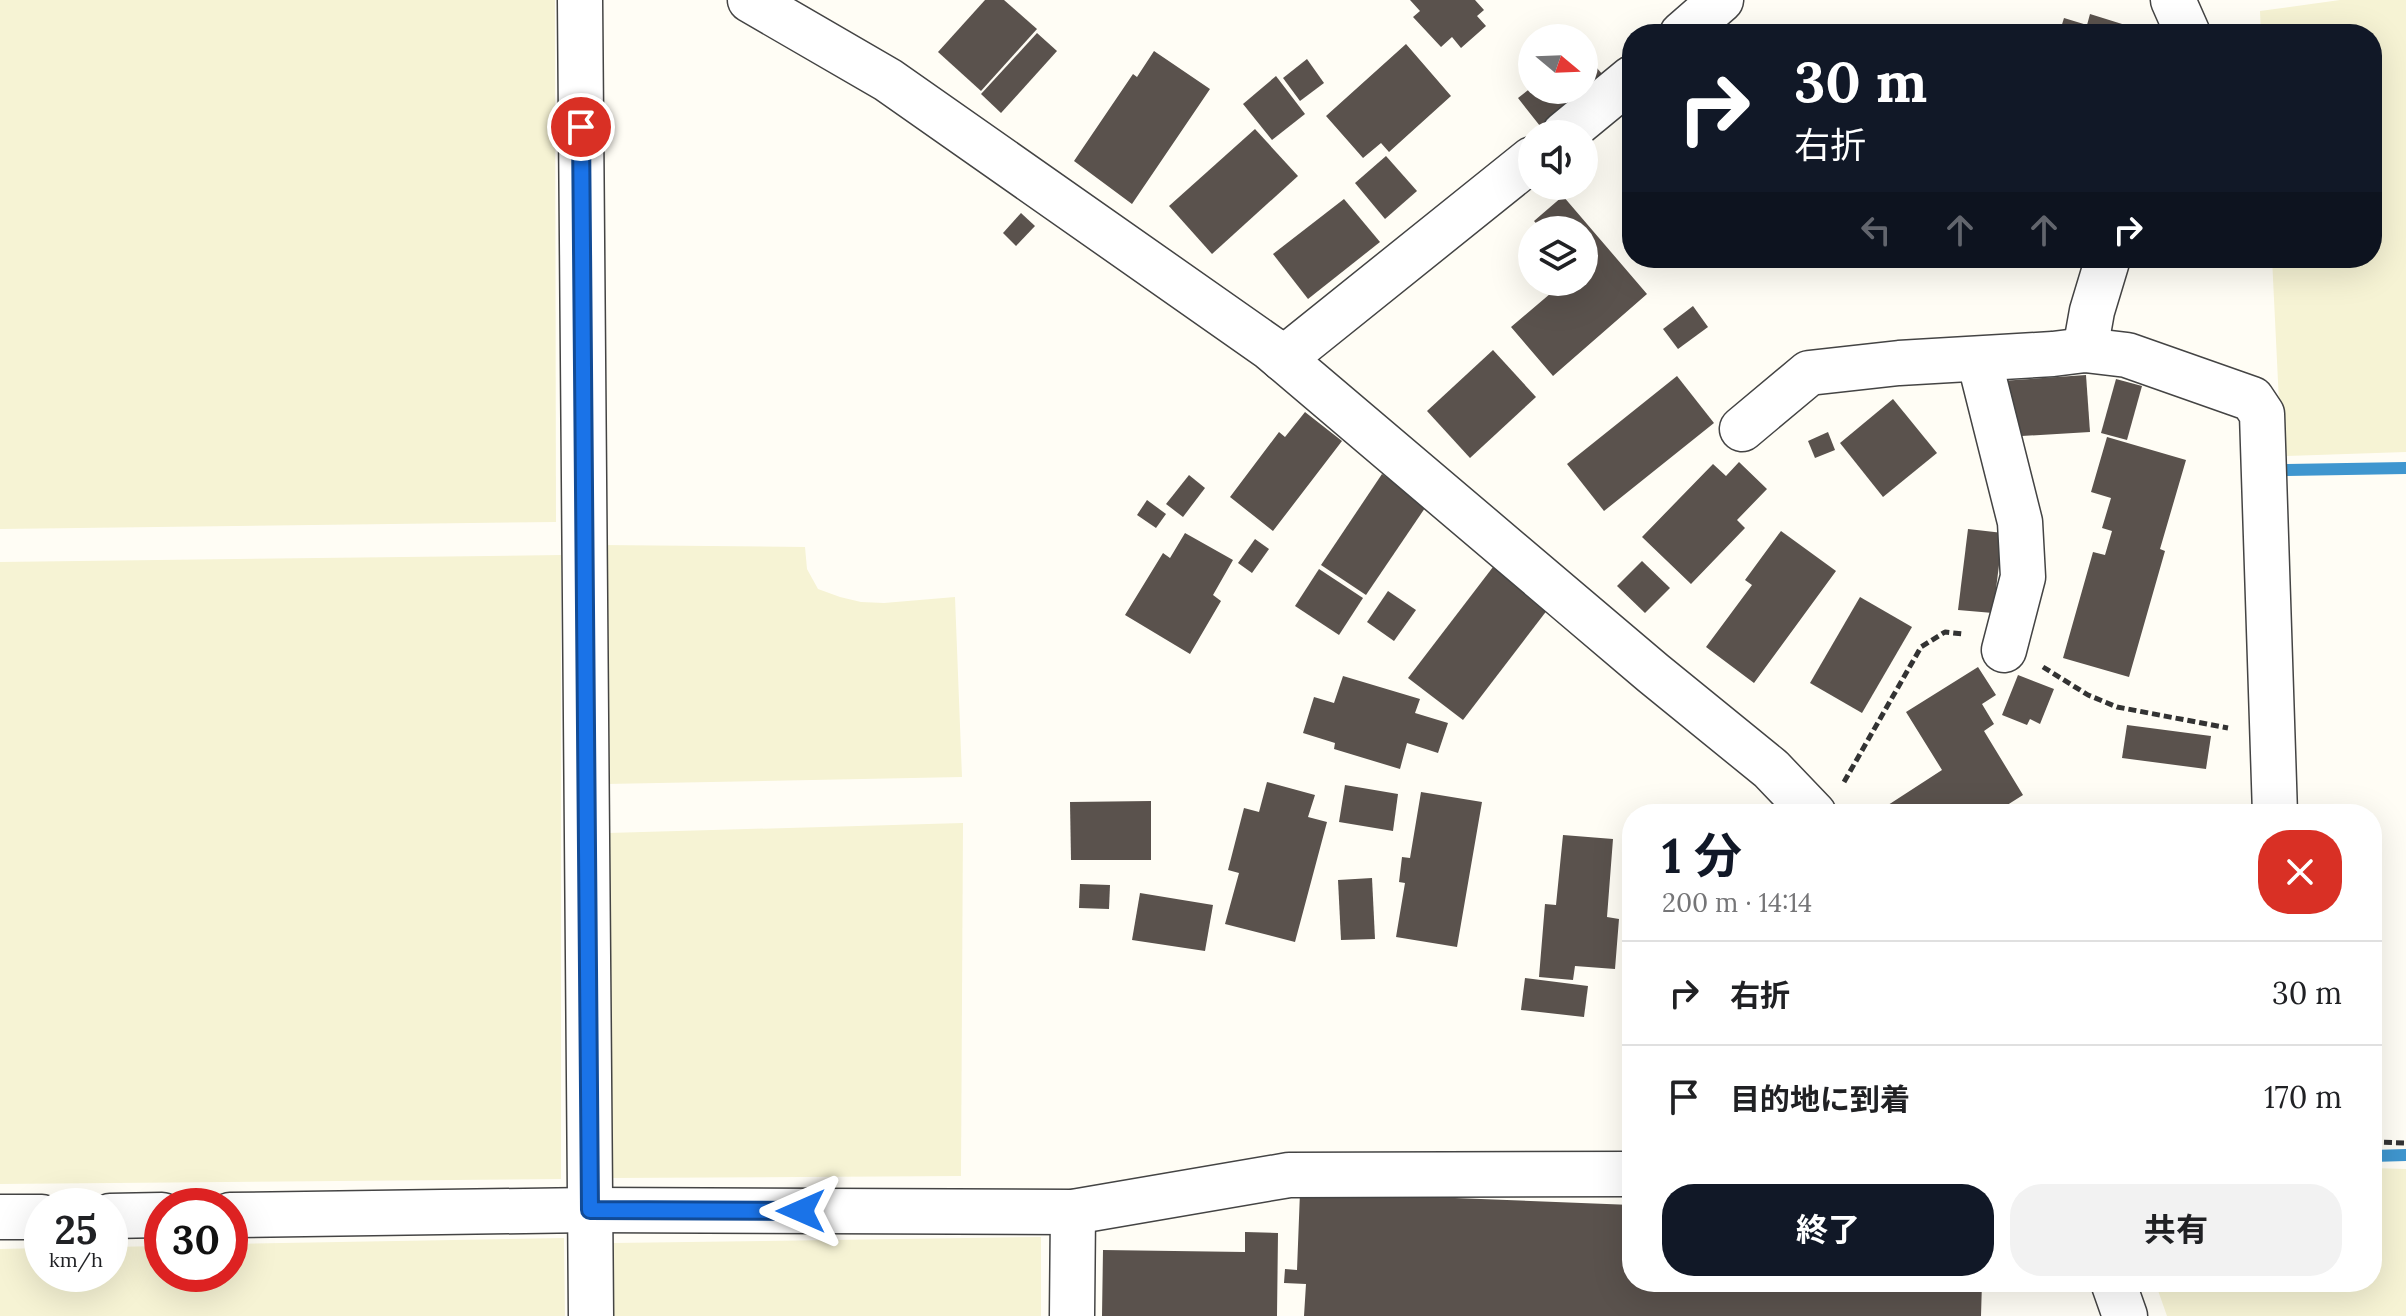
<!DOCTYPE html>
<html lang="ja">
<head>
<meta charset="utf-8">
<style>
  :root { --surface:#fff; --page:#f2f2f2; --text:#202124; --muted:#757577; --line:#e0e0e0; --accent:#111827 }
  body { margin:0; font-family:Lora,"Noto Sans JP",serif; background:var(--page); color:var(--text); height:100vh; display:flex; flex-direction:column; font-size:30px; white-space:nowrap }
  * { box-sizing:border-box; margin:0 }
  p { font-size:26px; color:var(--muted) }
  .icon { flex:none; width:44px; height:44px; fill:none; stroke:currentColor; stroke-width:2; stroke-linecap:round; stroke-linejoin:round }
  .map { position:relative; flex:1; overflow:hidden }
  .sheet { position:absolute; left:1622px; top:804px; width:760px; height:488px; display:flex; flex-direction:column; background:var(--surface); border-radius:32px; box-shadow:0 8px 32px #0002 }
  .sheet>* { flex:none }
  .banner { position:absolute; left:1622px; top:24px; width:760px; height:244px; border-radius:32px; box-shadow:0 8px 32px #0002; background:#111827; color:#fff; overflow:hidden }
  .needle { width:52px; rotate:109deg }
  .controls { position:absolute; left:1518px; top:24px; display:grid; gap:16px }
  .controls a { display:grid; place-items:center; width:80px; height:80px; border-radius:50%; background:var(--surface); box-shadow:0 8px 32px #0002; font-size:40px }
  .speed { position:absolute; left:24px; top:1188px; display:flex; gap:16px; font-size:40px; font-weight:700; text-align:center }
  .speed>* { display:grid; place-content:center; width:104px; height:104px; border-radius:50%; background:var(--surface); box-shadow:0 8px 32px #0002; line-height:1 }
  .speed small { font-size:20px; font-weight:400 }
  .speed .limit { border:12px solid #d22; background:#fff; color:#111 }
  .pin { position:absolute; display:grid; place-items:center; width:68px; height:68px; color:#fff; margin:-34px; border:4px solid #fff; border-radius:50%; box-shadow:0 2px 8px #0007 }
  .me { position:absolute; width:88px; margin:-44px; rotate:270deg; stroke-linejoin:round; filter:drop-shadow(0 0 6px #0008) }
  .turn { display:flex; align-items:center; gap:28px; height:168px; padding:0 40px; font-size:36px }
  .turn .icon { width:104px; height:104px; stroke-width:2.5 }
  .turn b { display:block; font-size:56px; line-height:68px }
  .lanes { display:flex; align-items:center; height:76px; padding:0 40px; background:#0003; justify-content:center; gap:40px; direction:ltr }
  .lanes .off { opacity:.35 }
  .round { display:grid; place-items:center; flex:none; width:84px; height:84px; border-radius:32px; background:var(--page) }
  .overview { display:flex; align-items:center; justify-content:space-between; height:136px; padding:0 40px }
  h1 { font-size:48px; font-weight:700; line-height:60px; color:var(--accent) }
  .cta { display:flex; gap:16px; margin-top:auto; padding:16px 40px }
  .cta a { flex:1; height:92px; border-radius:32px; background:var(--accent); color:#fff; font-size:32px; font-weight:700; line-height:92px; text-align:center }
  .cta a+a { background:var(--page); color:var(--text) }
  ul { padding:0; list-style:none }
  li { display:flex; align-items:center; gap:24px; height:104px; padding:0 40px; border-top:2px solid var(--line) }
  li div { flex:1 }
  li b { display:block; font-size:30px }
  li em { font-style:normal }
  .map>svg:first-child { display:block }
  .farmland { fill:#f6f3d4 }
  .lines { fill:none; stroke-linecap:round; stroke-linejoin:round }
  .stream { stroke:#3f96cf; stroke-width:12 }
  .building { fill:#5a524d }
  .minor-casing { stroke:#444; stroke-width:47 }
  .path { stroke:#333; stroke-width:5; stroke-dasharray:8 4; stroke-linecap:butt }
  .minor { stroke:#fff; stroke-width:44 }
  .route-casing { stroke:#114b97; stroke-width:20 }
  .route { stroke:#1a73e8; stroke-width:14 }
</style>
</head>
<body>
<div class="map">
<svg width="2406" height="1316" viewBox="0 0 2406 1316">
  <rect width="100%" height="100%" fill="#fffdf5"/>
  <g class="farmland">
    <path d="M 0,0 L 555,0 L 556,522 L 0,529 Z"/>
    <path d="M 2340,0 L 2406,0 L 2406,452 L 2287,456 L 2280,423 L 2272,258 L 2372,258 L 2372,34 L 2261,34 L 2260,11 Z"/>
    <path d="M 602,545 L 805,547 L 807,569 L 818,589 L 840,597 L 861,602 L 884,603 L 955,597 L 962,777 L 606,784 Z"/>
    <path d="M 561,555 L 561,1179 L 0,1184 L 0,562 Z"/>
    <path d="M 963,823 L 961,1176 L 611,1178 L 608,833 Z"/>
    <path d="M 2372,1168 L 2406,1169 L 2406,1316 L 2167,1316 L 2155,1282 L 2372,1282 Z"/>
    <path d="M 1041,1237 L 1041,1316 L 614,1316 L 613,1243 Z"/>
    <path d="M 564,1238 L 565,1316 L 0,1316 L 0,1249 L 42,1248 L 42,1274 L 110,1274 L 110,1247 L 162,1246 L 162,1274 L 230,1274 L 230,1244 Z"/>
  </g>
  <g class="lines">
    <g class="stream">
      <path d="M 2287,470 L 2406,468"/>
      <path d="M 2372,1156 L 2406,1155"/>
    </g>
  </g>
  <g class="building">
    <path d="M 985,0 L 1004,0 L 1037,29 L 981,91 L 938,52 Z"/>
    <path d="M 1410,0 L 1475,0 L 1484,10 L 1477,16 L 1486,26 L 1461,48 L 1452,37 L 1441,47 L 1413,17 L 1420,11 Z"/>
    <path d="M 2090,14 L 2151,33 L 2151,34 L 2059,34 L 2064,18 L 2087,25 Z"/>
    <path d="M 1037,33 L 1057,51 L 1001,113 L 981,94 Z"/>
    <path d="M 1406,44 L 1451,96 L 1389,152 L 1381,143 L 1363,158 L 1326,116 Z"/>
    <path d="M 1154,51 L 1210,89 L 1132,204 L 1074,161 L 1133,74 L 1137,77 Z"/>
    <path d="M 1584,53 L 1603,75 L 1540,126 L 1518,98 L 1532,87 L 1532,90 L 1584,90 Z"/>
    <path d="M 1307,59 L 1324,83 L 1300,101 L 1283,78 Z"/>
    <path d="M 1276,76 L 1305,114 L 1272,140 L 1243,104 Z"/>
    <path d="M 1255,129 L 1298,176 L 1212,254 L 1169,206 Z"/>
    <path d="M 1386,156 L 1417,191 L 1385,219 L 1355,183 Z"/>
    <path d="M 1563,196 L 1647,294 L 1553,376 L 1511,327 L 1564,282 L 1584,282 L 1584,230 L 1542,230 L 1534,221 Z"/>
    <path d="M 1344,199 L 1380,242 L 1308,299 L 1273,254 Z"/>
    <path d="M 1021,213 L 1035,226 L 1016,246 L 1003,233 Z"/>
    <path d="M 1693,306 L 1708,327 L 1678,349 L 1663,329 Z"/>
    <path d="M 1493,350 L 1536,397 L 1470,458 L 1427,411 Z"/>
    <path d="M 2086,375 L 2090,432 L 2005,437 L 2001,381 Z"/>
    <path d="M 1677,376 L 1714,423 L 1604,511 L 1567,464 Z"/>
    <path d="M 2116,379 L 2142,386 L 2127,440 L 2101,433 Z"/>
    <path d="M 1893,399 L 1937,453 L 1883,497 L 1840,443 Z"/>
    <path d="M 1305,412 L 1342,441 L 1273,531 L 1230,497 L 1279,432 L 1285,437 Z"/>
    <path d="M 1828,432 L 1835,450 L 1815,458 L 1808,441 Z"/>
    <path d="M 2107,437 L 2186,460 L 2160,549 L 2165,551 L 2129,677 L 2063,658 L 2093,552 L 2105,555 L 2112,531 L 2102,528 L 2111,498 L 2091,492 Z"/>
    <path d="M 1739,462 L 1767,489 L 1737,520 L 1745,528 L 1691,584 L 1642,537 L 1713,464 L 1726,476 Z"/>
    <path d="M 1382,474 L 1427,505 L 1366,595 L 1321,565 Z"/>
    <path d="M 1189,475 L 1205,488 L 1183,517 L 1166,504 Z"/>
    <path d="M 1147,500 L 1166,514 L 1156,528 L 1137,515 Z"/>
    <path d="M 1968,529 L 2003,533 L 1993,613 L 1958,610 Z"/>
    <path d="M 1781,531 L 1836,571 L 1754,683 L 1706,647 L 1752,585 L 1745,580 Z"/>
    <path d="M 1185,533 L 1233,560 L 1213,595 L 1221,601 L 1190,654 L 1125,615 L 1163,553 L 1170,558 Z"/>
    <path d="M 1255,539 L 1269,549 L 1252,573 L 1238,563 Z"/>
    <path d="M 1642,561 L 1670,588 L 1645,613 L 1617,586 Z"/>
    <path d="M 1493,567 L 1548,609 L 1463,720 L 1408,678 Z"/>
    <path d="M 1319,569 L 1363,598 L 1339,635 L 1295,606 Z"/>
    <path d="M 1388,591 L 1416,610 L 1394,641 L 1367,622 Z"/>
    <path d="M 1860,597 L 1912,627 L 1862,713 L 1810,683 Z"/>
    <path d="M 1978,667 L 1996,695 L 1982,704 L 1994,724 L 1984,731 L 2023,795 L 1993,814 L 1889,814 L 1885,807 L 1942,770 L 1906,712 Z"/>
    <path d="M 2018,675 L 2054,689 L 2040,724 L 2030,719 L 2027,725 L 2002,715 Z"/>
    <path d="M 1343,676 L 1420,699 L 1415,713 L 1448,723 L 1438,753 L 1407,743 L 1400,769 L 1334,749 L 1335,743 L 1303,733 L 1314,697 L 1334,703 Z"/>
    <path d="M 2127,725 L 2211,736 L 2206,769 L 2122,758 Z"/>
    <path d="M 1267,782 L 1315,795 L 1308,817 L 1327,822 L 1295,942 L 1225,924 L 1239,873 L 1228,870 L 1244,808 L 1259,812 Z"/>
    <path d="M 1345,785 L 1398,794 L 1393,831 L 1339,822 Z"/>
    <path d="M 1421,792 L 1482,802 L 1457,947 L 1396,937 L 1405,883 L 1399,882 L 1402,857 L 1410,858 Z"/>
    <path d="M 1151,801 L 1151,860 L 1071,860 L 1070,802 Z"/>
    <path d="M 1563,835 L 1613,839 L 1607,917 L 1619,919 L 1615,969 L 1575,966 L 1573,980 L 1539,977 L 1545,904 L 1556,905 Z"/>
    <path d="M 1372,878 L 1375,939 L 1341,940 L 1338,880 Z"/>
    <path d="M 1080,884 L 1110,885 L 1109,909 L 1079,908 Z"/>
    <path d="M 1140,893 L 1213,905 L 1205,951 L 1132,940 Z"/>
    <path d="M 1525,978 L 1588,986 L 1584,1017 L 1521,1010 Z"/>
    <path d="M 1300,1192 L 1632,1205 L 1632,1282 L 1982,1282 L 1981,1316 L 1304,1316 L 1306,1284 L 1284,1283 L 1285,1269 L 1297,1270 Z"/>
    <path d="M 1245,1232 L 1278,1233 L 1277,1316 L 1102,1316 L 1103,1250 L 1245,1252 Z"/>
  </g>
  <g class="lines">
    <defs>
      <g id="minor">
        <path d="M 580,0 L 591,1316"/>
        <path d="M 750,0 L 888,80 L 1270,348 L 1653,673 L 1771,769 L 1814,814"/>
        <path d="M 2173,0 L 2188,34"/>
        <path d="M 1682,34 L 1721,0"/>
        <path d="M 1564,134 L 1632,78"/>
        <path d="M 2085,350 L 2092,311 L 2108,258"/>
        <path d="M 1283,359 L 1532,159"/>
        <path d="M 1979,359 L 2020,522 L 2023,577 L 2004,650"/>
        <path d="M 1742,429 L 1809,373 L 1899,363 L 2053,354 L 2085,350 L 2127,355 L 2252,399 L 2262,414 L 2275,814"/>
        <path d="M 230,1215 L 590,1210 L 1073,1212 L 1289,1175 L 1632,1174"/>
        <path d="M 110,1216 L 162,1215"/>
        <path d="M 0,1217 L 42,1217"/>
        <path d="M 2113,1282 L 2125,1316"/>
        <path d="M 1072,1316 L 1073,1212"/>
      </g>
    </defs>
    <use href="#minor" class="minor-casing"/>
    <g class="path">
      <path d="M 2043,667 L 2088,695 L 2117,707 L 2228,728"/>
      <path d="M 1844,782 L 1921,647 L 1945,632 L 1963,634"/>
      <path d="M 2372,1142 L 2406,1143"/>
    </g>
    <use href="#minor" class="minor"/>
  </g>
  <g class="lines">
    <defs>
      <path id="route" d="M 581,127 L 590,1210 L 801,1211"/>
    </defs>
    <use href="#route" class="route-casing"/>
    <use href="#route" class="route"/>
  </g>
</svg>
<div class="controls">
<a><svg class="needle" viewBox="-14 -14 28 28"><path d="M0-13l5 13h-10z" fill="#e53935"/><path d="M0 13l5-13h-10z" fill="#757577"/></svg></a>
<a><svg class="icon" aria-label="sound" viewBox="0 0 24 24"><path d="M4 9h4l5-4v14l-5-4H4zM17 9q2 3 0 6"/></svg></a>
<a><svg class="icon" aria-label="layers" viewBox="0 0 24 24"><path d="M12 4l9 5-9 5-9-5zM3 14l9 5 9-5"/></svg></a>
</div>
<div class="speed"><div>25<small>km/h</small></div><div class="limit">30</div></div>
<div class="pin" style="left:581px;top:127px;background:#d93025"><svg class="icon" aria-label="arrive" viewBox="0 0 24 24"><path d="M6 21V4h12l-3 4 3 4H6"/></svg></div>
<svg class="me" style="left:801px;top:1211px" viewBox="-20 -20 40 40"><path d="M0-17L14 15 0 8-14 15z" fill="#1a73e8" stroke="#fff" stroke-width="4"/></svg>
<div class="banner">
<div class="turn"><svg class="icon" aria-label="right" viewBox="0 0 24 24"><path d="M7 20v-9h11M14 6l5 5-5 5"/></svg><div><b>30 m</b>右折</div></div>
<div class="lanes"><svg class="icon off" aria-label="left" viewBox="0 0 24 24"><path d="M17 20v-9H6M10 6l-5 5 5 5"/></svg><svg class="icon off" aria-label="ahead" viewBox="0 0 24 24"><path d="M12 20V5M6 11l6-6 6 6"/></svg><svg class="icon off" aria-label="ahead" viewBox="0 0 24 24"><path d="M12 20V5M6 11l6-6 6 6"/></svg><svg class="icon" aria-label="right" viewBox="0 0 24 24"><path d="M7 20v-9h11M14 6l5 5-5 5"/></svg></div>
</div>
<section class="sheet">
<div class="overview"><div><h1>1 分</h1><p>200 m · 14:14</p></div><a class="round" style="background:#d93025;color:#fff"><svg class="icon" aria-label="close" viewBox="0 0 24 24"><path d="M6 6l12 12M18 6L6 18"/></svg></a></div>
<ul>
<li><svg class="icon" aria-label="right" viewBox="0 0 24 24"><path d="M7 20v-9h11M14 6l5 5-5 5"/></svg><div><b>右折</b></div><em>30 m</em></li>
<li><svg class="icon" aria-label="arrive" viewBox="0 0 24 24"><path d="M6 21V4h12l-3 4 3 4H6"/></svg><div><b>目的地に到着</b></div><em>170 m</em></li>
</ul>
<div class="cta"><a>終了</a><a>共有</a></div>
</section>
</div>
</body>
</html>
